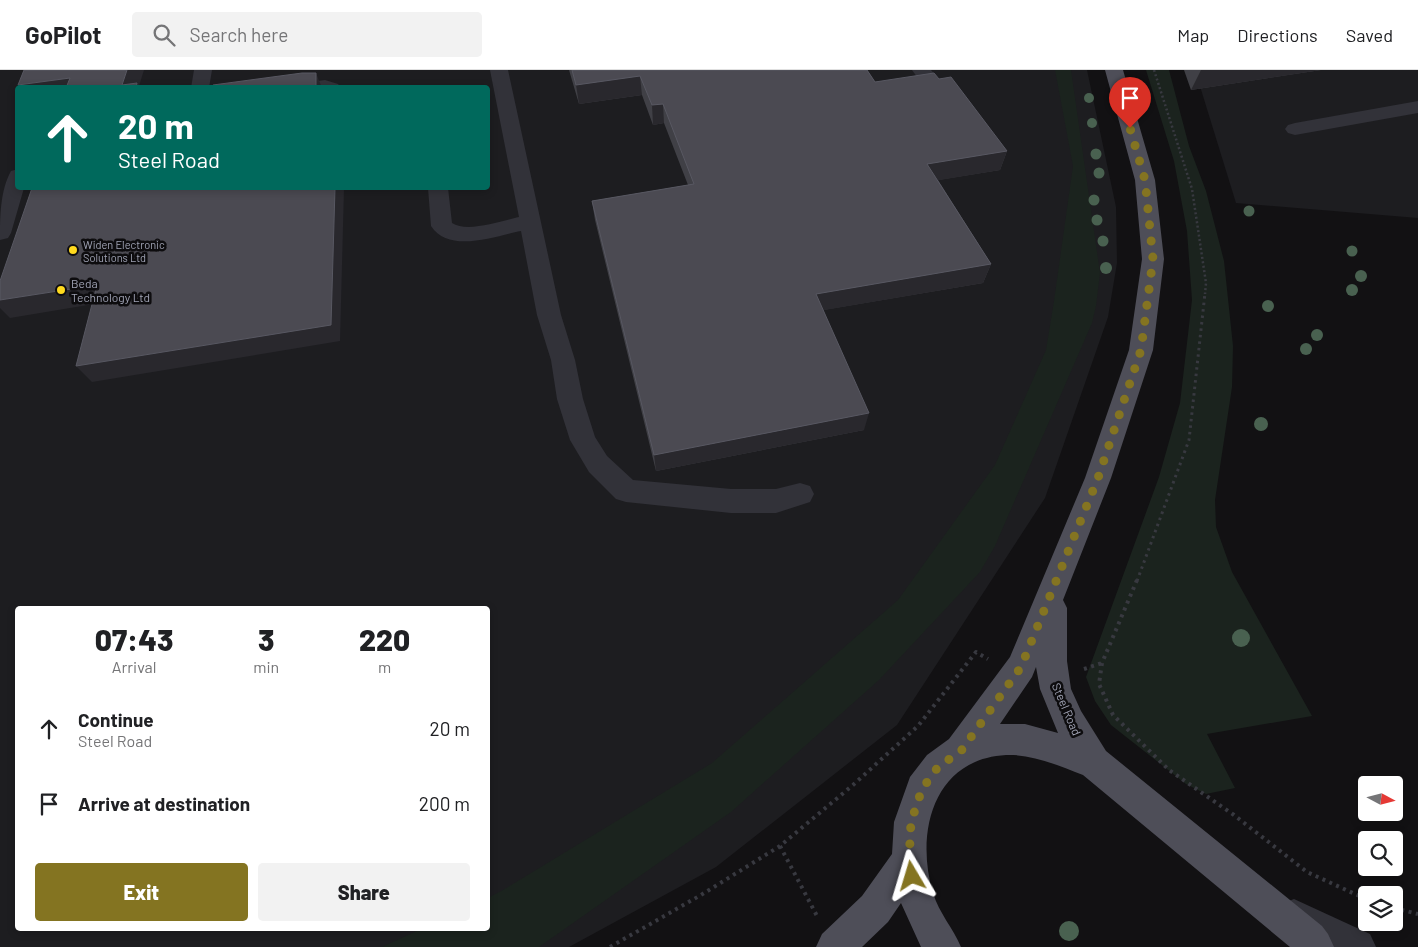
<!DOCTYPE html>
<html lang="en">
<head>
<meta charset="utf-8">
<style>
  :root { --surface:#fff; --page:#f2f2f2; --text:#202124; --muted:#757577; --line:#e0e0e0; --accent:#847421 }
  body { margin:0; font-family:Barlow,sans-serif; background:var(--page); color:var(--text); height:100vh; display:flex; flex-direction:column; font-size:19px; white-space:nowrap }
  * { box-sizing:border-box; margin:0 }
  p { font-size:16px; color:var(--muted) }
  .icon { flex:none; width:28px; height:28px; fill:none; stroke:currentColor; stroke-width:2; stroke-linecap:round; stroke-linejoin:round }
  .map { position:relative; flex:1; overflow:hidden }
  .drawer { position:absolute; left:15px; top:536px; width:475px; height:325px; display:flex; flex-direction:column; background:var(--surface); border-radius:5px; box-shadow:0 2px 8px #0003 }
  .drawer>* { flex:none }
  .top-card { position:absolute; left:15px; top:15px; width:475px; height:105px; border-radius:5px; box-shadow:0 2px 8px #0003; background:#00695c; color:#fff; overflow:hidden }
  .needle { width:32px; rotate:97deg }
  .tools { position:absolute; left:1358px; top:706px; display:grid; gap:10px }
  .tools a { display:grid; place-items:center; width:45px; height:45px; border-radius:5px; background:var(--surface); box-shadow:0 2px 8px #0003; font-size:25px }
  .pin { position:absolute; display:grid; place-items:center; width:42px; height:42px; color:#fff; margin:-51px -21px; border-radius:50% 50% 50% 0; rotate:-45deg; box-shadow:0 0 5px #0007 }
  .pin .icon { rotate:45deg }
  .me { position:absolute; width:55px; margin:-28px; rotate:353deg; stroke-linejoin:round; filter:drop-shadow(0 0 4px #0008) }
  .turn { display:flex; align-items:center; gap:18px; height:105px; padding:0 20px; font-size:22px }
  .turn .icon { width:65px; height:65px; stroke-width:2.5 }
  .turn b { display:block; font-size:35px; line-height:42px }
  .eta { display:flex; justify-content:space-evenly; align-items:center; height:85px; text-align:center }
  .eta b { font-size:30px; font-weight:800; line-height:35px }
  .button { display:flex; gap:10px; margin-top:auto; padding:10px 20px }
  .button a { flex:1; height:58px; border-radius:5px; background:var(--accent); color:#fff; font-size:20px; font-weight:800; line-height:58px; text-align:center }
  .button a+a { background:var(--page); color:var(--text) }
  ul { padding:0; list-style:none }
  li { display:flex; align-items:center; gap:15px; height:75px; padding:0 20px }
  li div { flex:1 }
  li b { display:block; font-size:19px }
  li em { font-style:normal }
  header { display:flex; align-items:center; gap:30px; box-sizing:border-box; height:70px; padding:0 25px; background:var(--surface); border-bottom:1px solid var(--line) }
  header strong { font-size:24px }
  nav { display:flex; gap:28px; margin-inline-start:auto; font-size:18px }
  .search { width:350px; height:45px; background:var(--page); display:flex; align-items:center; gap:12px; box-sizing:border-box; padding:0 18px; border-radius:5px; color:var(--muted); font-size:19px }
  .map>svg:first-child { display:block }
  .built { fill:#1d1d20; fill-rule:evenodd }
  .green { fill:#1b231e }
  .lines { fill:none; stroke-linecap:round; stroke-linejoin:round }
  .path-far2 { stroke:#383940; stroke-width:2.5; stroke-dasharray:2 2.5; stroke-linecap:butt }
  .path-far1 { stroke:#383940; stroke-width:3; stroke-dasharray:2.5 4; stroke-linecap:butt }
  .path { stroke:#383940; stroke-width:4; stroke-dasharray:3 4.5; stroke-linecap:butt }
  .minor { fill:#323239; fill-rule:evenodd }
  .major { fill:#4e4e58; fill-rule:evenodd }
  .tree { fill:#496150 }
  .wall { fill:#404046 }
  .shaded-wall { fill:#29282d }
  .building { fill:#4b4a52; stroke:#585862 }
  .route { stroke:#847421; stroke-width:9; stroke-dasharray:0 16.2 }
  .poi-dot { fill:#ffda1e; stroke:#0d0c0e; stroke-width:2 }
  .labels { text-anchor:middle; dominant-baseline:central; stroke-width:5; stroke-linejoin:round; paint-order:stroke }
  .far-poi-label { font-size:11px; fill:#a1a4b5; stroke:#0d0c0e; text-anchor:start }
  .poi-label { font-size:12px; fill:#a1a4b5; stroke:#0d0c0e; text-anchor:start }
  .street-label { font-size:12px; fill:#a1a4b5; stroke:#0d0c0e }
</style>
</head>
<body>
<header>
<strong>GoPilot</strong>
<div class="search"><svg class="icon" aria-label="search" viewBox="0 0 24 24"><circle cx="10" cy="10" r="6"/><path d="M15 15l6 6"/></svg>Search here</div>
<nav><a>Map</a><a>Directions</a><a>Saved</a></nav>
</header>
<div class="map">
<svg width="1418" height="877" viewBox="0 0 1418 877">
  <rect width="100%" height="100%" fill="#121113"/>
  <g class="built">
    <path d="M 0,0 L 1087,0 L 1116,137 L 1117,193 L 1108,247 L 1045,428 L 897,655 L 716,797 L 569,877 L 0,877 ZM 18,18 L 488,18 L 488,118 L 18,118 ZM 18,539 L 488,539 L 488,859 L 18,859 Z"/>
    <path d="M 1195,0 L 1418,0 L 1418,148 L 1236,133 Z"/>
  </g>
  <g class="green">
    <path d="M 1055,0 L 1071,0 L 1100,203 L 1096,236 L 1092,253 L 995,476 L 980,502 L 879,610 L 731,742 L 539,877 L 382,877 L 421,859 L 488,859 L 488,828 L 503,820 L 712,693 L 898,530 L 995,395 L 1046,280 L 1054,231 L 1073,96 Z"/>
    <path d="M 1146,0 L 1169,0 L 1189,76 L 1206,121 L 1224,191 L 1233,276 L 1232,317 L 1215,430 L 1216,457 L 1232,502 L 1312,646 L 1207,664 L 1235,718 L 1206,724 L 1186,714 L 1111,655 L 1095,631 L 1086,607 L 1159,407 L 1180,333 L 1192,230 L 1187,161 L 1174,91 Z"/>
  </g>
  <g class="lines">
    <path class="path-far2" d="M 1154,0 L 1192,119 L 1206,213 L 1205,224"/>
    <path class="path-far1" d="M 1137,511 L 1189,370 L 1205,223"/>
    <g class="path">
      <path d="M 1137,510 L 1102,593 L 1099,614 L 1113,645 L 1169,700 L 1234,745 L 1307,802 L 1366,829"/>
      <path d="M 1084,599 L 1102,593"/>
      <path d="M 780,776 L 817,846"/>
      <path d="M 1394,838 L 1418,844"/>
      <path d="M 610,877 L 701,825 L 780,776 L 853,715 L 918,656 L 976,582 L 988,589"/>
    </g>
    <g class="minor">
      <path d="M 194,0 L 212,0 L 209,18 L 191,18 Z"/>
      <path d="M 490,0 L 508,0 L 561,245 L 575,290 L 583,329 L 595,367 L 607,386 L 633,410 L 731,419 L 776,419 L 800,413 L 810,416 L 814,424 L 810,432 L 776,443 L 731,443 L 626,432 L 616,429 L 589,402 L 570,370 L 557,329 L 551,290 L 537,245 L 521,161 C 495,166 449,184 431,156 L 428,118 L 448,118 L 452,153 C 467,163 502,151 519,147 Z"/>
      <path d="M 912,0 L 931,0 L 939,10 L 936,14 C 924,17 919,10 912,0 Z"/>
      <path d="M 325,10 L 338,14 L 341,18 L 292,18 L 295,14 Z"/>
      <path d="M 1418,31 L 1418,43 L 1295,65 L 1288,63 L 1285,59 L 1288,55 L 1295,53 Z"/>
      <path d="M 18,99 L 18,118 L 24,118 L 11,163 L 8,168 L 0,170 C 0,147 0,121 11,101 Z"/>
      <path d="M 1294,829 L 1370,864 L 1376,877 L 1316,877 L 1281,860 L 1276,847 L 1281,834 Z"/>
    </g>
    <path class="major" d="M 1105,0 L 1123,0 L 1155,110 L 1164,189 L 1153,280 L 1111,408 L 1063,530 L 1067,538 L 1067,591 L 1071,619 L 1081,641 L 1106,681 L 1322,856 L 1328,864 L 1334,877 L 1290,877 L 1083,705 C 1059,696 1033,684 1006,685 C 933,689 915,763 933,823 C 939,843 953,858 961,877 L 921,877 L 901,833 L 888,852 L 862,877 L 816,877 L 822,864 L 862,826 L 892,784 L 894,752 L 910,707 L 927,685 L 949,669 L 1010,587 L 1085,408 L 1129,280 L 1142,189 L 1135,110 ZM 1036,597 L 1040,619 L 1058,663 L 1025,654 L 1000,654 L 1032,607 Z"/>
  </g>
  <g class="tree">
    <circle cx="1089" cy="28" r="5"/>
    <circle cx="1092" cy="53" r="5"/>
    <circle cx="1096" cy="84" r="5.5"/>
    <circle cx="1099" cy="103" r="5.5"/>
    <circle cx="1094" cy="130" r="5.5"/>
    <circle cx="1249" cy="141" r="5.5"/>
    <circle cx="1097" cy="150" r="5.5"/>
    <circle cx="1103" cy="171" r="5.5"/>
    <circle cx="1352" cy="181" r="5.5"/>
    <circle cx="1106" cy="198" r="6"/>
    <circle cx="1361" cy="206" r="6"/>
    <circle cx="1352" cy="220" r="6"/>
    <circle cx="1268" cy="236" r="6"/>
    <circle cx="1317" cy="265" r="6"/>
    <circle cx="1306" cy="279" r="6"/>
    <circle cx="1261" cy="354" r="7"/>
    <circle cx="1241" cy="568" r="9"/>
    <circle cx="1069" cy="861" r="10"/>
  </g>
  <g class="wall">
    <path d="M 569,0 L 867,0 L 875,12 L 939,9 L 1007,81 L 1000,100 L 938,110 L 991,194 L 983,213 L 823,240 L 864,360 L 656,401 L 595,150 L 592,131 L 688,115 L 664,53 L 653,55 L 642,25 L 579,34 Z"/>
    <path d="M 1184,0 L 1321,0 L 1191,20 Z"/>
  </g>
  <g class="shaded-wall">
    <path d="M 127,0 L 144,0 L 139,16 L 140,18 L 124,18 L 122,15 Z"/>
    <path d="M 1201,0 L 1321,0 L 1191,20 Z"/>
    <path d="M 316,3 L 322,18 L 316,18 Z"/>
    <path d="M 640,6 L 642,25 L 579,34 L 576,15 Z"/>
    <path d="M 70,8 L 77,18 L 20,18 L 18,15 Z"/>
    <path d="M 663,34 L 664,53 L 653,55 L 652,35 Z"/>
    <path d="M 1007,81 L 1000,100 L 922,113 L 927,94 Z"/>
    <path d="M 335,118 L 344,118 L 340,271 L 92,312 L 76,296 Z"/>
    <path d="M 991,194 L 983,213 L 813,242 L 816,224 Z"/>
    <path d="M 97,215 L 112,231 L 10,248 L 0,238 L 0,230 Z"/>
    <path d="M 869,343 L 864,360 L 656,401 L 654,385 Z"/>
  </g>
  <g class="building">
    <path d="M 24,0 L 127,0 L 122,15 L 137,13 L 136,18 L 66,18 L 70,8 L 18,15 Z"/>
    <path d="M 572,0 L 867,0 L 875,12 L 934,3 L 939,9 L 951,7 L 1007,81 L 927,94 L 991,194 L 816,224 L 869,343 L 654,385 L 592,131 L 694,114 L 663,34 L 652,35 L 640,6 L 576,15 Z"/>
    <path d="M 302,3 L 316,3 L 316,18 L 213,18 L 213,15 Z"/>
    <path d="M 32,118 L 335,118 L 331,255 L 76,296 L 97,215 L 0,230 L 0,211 Z"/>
  </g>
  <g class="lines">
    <path class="route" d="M 912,806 L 909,790 L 911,752 L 922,719 L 938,697 L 961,681 L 1021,597 L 1098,408 L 1141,280 L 1153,189 L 1145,110 L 1130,58"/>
  </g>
  <g class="poi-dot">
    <circle cx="73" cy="180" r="5"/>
    <circle cx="61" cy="220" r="5"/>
  </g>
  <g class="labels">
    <g class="far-poi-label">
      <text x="83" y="174">Widen Electronic<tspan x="83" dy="13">Solutions Ltd</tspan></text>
    </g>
    <g class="poi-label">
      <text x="71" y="213">Beda<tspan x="71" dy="14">Technology Ltd</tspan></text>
    </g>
    <g class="street-label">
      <text transform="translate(1067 639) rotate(67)">Steel Road</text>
    </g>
  </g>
</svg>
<div class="tools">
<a><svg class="needle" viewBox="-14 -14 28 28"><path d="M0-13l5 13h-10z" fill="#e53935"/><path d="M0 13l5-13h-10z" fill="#757577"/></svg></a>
<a><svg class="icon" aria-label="search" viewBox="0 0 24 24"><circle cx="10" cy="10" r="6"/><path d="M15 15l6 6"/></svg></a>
<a><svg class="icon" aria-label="layers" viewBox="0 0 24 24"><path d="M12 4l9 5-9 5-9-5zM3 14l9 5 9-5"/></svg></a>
</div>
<div class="pin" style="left:1130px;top:58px;background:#d93025"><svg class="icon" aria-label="arrive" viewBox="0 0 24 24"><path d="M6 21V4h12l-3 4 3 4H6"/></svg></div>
<svg class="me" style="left:912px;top:806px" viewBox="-20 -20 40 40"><path d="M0-17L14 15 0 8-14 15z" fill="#847421" stroke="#fff" stroke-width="4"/></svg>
<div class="top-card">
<div class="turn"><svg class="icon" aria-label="ahead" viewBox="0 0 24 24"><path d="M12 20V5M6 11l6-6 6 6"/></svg><div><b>20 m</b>Steel Road</div></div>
</div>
<section class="drawer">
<div class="eta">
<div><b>07:43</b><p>Arrival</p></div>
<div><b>3</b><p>min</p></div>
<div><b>220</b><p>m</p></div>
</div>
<ul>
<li><svg class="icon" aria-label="ahead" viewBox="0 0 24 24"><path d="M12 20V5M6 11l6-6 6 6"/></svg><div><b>Continue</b><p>Steel Road</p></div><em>20 m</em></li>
<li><svg class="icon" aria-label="arrive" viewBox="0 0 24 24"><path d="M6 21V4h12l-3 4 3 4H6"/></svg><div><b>Arrive at destination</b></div><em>200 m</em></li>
</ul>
<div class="button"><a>Exit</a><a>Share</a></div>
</section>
</div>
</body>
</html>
